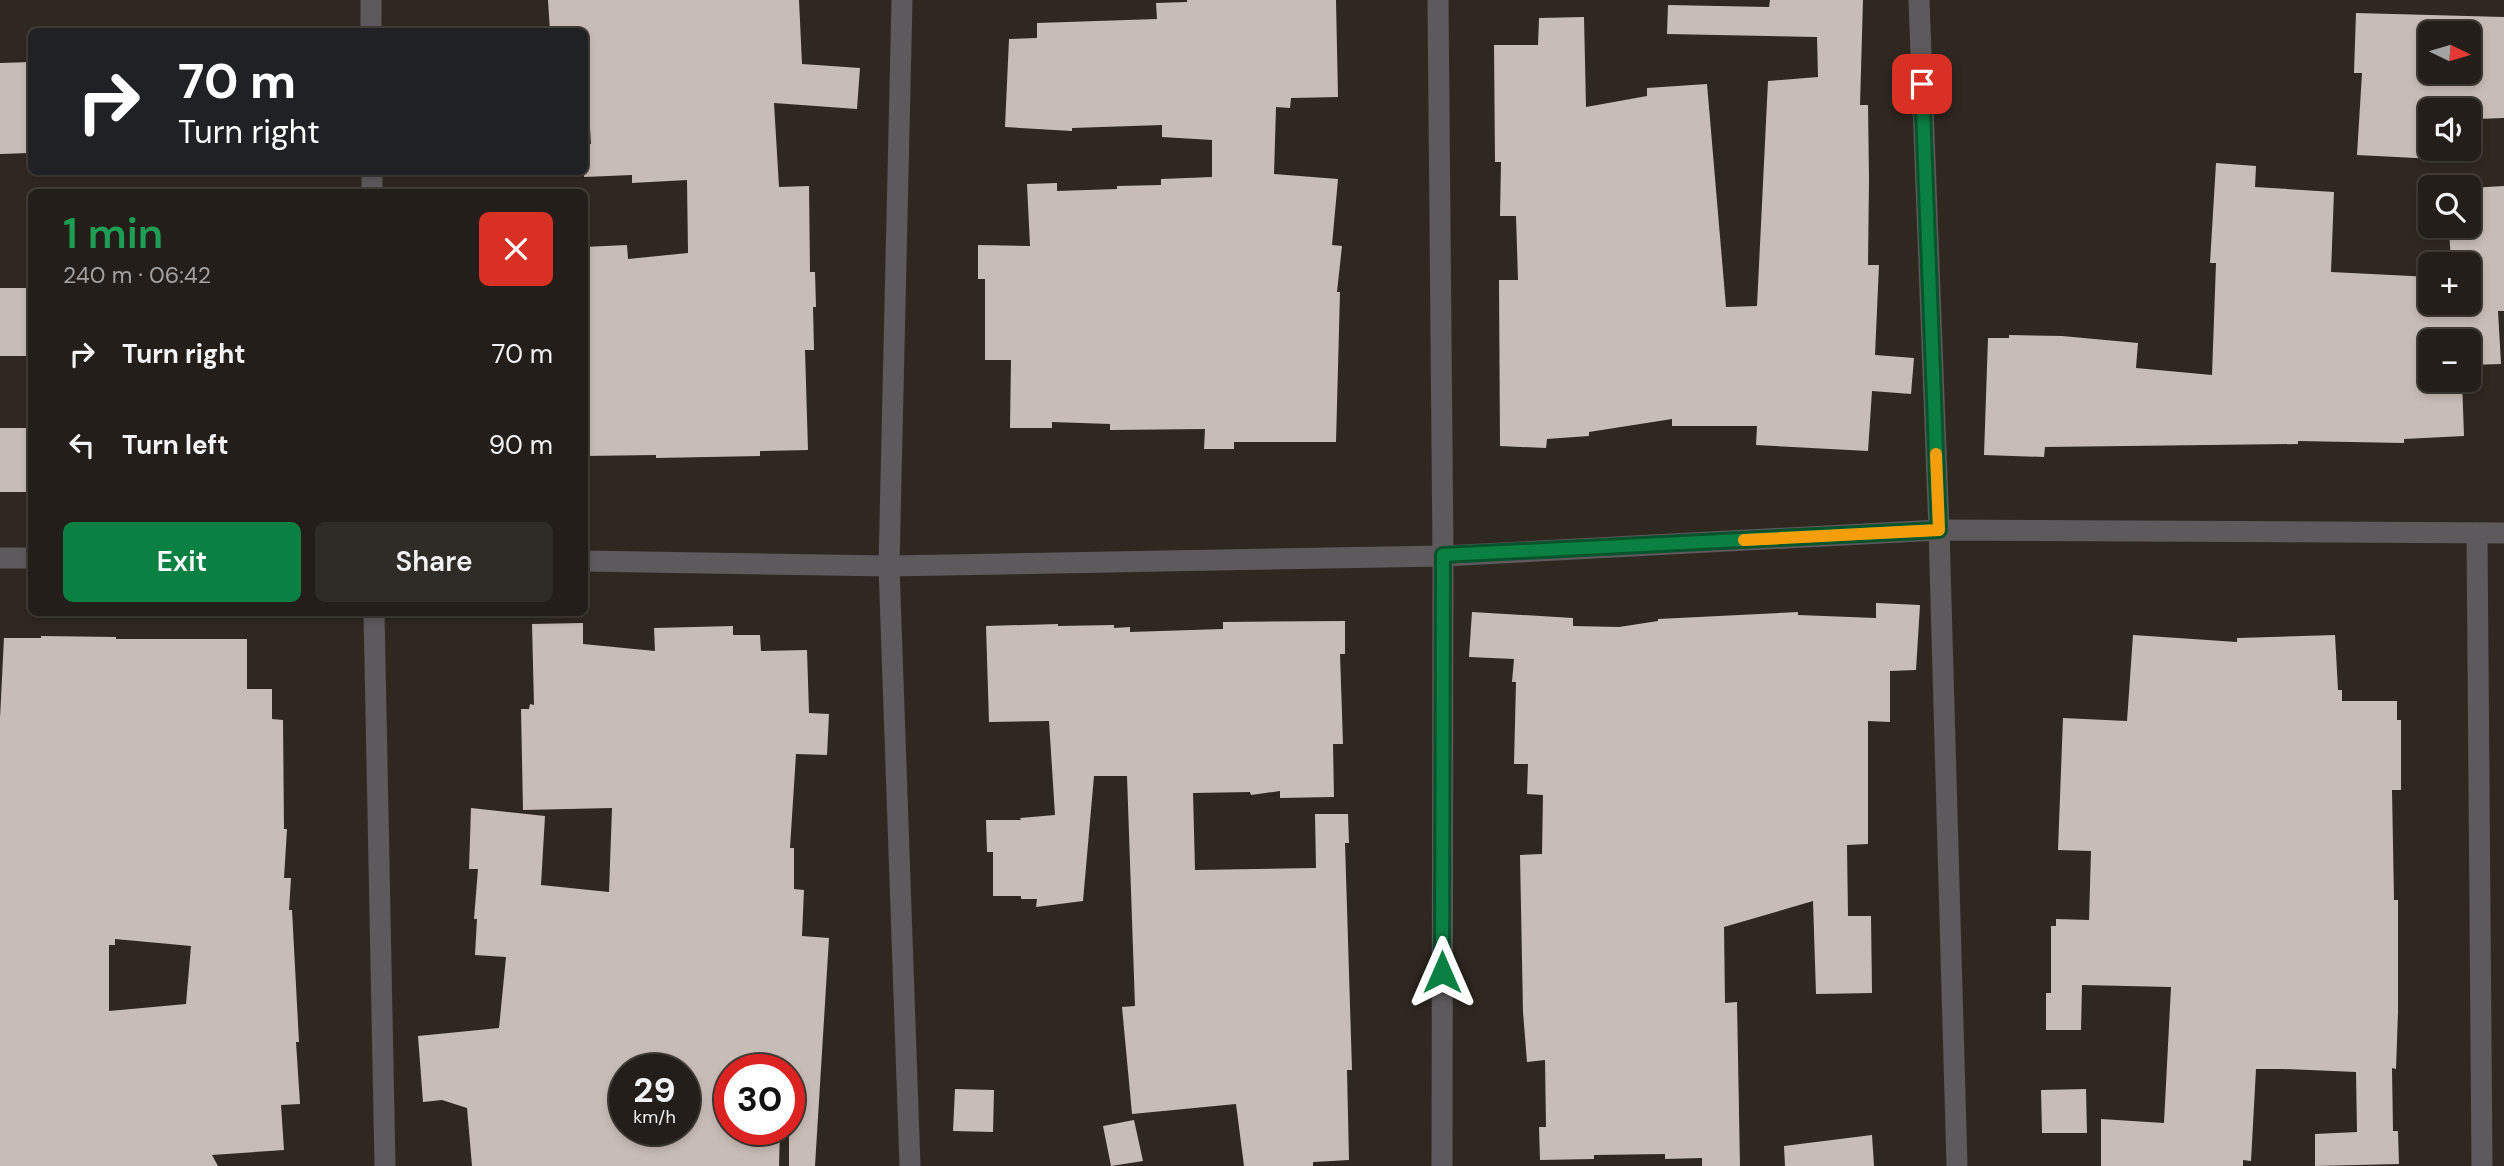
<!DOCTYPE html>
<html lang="en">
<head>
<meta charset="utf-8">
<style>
  :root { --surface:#231e19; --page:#2f2b26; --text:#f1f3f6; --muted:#a3a2a2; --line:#403c38; --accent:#0b8043 }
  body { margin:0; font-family:"DM Sans",sans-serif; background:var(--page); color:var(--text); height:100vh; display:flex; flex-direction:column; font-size:26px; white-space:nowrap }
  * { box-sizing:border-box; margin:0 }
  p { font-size:23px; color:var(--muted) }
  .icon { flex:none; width:38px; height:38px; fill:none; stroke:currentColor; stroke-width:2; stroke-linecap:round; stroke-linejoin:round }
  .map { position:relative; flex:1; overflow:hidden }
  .drawer { position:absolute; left:28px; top:189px; width:560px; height:427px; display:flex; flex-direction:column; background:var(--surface); border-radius:10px; box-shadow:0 4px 10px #0003,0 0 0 2px var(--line) }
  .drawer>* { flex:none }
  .banner { position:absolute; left:28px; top:28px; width:560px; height:147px; border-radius:10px; box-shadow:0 4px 10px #0003,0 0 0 2px var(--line); background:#202124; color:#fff; overflow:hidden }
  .needle { width:46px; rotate:95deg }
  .fabs { position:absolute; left:2418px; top:21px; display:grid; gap:14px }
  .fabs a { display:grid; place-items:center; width:63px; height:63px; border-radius:10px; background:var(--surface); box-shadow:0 4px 10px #0003,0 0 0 2px var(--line); font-size:35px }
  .speed { position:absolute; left:609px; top:1054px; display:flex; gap:14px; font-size:35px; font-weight:700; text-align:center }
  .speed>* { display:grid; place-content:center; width:91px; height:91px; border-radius:50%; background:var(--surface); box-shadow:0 4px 10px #0003,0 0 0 2px var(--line); line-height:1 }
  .speed small { font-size:18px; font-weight:400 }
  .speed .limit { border:10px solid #d22; background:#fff; color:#111 }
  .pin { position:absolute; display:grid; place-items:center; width:60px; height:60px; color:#fff; margin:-30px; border-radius:14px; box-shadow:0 4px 10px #0006 }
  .me { position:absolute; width:77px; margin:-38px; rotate:0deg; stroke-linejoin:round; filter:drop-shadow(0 0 5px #0008) }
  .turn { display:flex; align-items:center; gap:24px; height:147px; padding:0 35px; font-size:32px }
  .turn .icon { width:91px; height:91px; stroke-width:2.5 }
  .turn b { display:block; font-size:49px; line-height:60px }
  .round { display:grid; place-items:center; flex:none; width:74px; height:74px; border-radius:10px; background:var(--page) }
  .overview { display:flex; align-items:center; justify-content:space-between; height:119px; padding:0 35px }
  h1 { font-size:42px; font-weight:600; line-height:52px; color:#1e9e55 }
  .primary-button { display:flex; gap:14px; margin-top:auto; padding:14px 35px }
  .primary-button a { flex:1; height:80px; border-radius:10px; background:var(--accent); color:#fff; font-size:28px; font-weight:600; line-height:80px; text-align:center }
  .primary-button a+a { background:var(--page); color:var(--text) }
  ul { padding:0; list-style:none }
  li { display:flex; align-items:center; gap:21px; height:91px; padding:0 35px }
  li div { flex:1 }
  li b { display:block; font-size:26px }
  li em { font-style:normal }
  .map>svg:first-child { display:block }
  .building { fill:#c8bcb6; fill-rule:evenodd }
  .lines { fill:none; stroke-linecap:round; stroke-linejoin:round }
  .street { stroke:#5d595c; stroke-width:21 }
  .route-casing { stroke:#07532c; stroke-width:18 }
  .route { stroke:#0b8043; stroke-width:12 }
  .slow { stroke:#f59e0b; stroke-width:12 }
</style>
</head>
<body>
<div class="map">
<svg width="2504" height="1166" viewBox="0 0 2504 1166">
  <rect width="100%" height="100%" fill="#2f2821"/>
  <g class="building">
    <path d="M 548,0 L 799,0 L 802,64 L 860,68 L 857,109 L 774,103 L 779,187 L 809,186 L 810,272 L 815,272 L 816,307 L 813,307 L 814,350 L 805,350 L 808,450 L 760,451 L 760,456 L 656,458 L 656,455 L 584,456 L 584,247 L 627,245 L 628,259 L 688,253 L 687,180 L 632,183 L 632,175 L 584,177 L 584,144 L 591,144 L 584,32 L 584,30 L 550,31 Z"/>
    <path d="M 1187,0 L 1336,0 L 1338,97 L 1291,98 L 1290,108 L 1276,107 L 1274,174 L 1338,179 L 1332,245 L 1342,246 L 1337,292 L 1340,292 L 1336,442 L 1234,442 L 1234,449 L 1204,449 L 1205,429 L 1110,430 L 1110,424 L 1052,422 L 1052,428 L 1010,428 L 1011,360 L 985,360 L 985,279 L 978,279 L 978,245 L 1030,246 L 1027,184 L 1057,183 L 1057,191 L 1117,189 L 1117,186 L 1161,185 L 1161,179 L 1212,177 L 1212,140 L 1162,137 L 1162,125 L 1072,128 L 1072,131 L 1005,127 L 1009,39 L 1037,38 L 1037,23 L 1157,19 L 1156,3 L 1187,2 Z"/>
    <path d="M 1770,0 L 1863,0 L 1860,105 L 1868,105 L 1869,179 L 1868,265 L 1879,265 L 1875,355 L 1914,358 L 1911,394 L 1872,391 L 1868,451 L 1756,445 L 1757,426 L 1672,426 L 1672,419 L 1589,432 L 1589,436 L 1547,439 L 1546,448 L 1500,446 L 1499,280 L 1518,280 L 1516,216 L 1500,216 L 1501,162 L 1495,162 L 1494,45 L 1538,45 L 1539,18 L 1584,17 L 1586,107 L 1647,96 L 1647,88 L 1707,84 L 1726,307 L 1757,306 L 1768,81 L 1818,77 L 1817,37 L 1667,34 L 1668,5 L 1769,7 Z"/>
    <path d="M 2356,13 L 2504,17 L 2504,118 L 2477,119 L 2474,161 L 2357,155 L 2362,73 L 2354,73 ZM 2431,33 L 2469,33 L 2469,72 L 2431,72 ZM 2431,110 L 2469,110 L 2469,149 L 2431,149 Z"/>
    <path d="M 32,62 L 30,153 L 0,154 L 0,63 Z"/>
    <path d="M 2216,163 L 2256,166 L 2255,187 L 2334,192 L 2331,272 L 2431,277 L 2431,303 L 2469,303 L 2469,264 L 2451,264 L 2449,226 L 2469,226 L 2469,188 L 2504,186 L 2504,311 L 2498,311 L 2501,364 L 2469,365 L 2469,341 L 2431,341 L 2431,380 L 2462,380 L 2464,436 L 2404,439 L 2404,443 L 2298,441 L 2298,444 L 2045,447 L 2044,457 L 1984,455 L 1988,338 L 2009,338 L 2009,335 L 2062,336 L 2138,343 L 2136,368 L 2212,375 L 2216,263 L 2210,263 Z"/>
    <rect x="0" y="288" width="32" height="68"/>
    <rect x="0" y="428" width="32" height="64"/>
    <path d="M 1876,603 L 1920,605 L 1916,670 L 1890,671 L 1890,722 L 1868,721 L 1868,844 L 1847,845 L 1848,916 L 1871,916 L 1872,993 L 1816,994 L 1813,901 L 1724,927 L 1725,1003 L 1737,1002 L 1740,1166 L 1702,1166 L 1702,1158 L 1665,1159 L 1665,1154 L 1594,1155 L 1594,1159 L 1540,1160 L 1539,1127 L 1546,1127 L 1545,1060 L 1527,1062 L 1523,1012 L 1520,855 L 1542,854 L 1543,795 L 1527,794 L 1528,764 L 1514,764 L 1516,682 L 1512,682 L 1514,659 L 1469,657 L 1472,612 L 1573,618 L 1573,626 L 1619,627 L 1658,621 L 1658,619 L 1798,612 L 1798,615 L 1876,618 Z"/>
    <path d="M 1345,621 L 1345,654 L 1340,654 L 1343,744 L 1333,744 L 1334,797 L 1280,798 L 1280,791 L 1251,795 L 1250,792 L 1193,793 L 1195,870 L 1316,868 L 1315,814 L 1348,814 L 1349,843 L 1345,843 L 1352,1070 L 1347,1070 L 1349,1160 L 1313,1162 L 1313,1166 L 1244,1166 L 1236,1104 L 1132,1114 L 1122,1007 L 1135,1006 L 1127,776 L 1094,776 L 1083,901 L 1036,907 L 1037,899 L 1021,899 L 1021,896 L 993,896 L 993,852 L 987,852 L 986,820 L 1021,820 L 1020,818 L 1055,815 L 1049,721 L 989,722 L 986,626 L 1058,624 L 1058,626 L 1114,625 L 1114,628 L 1130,627 L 1130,632 L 1223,629 L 1223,622 Z"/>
    <path d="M 583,623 L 583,644 L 655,651 L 654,628 L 733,626 L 733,635 L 760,635 L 761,651 L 807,650 L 809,713 L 829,714 L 827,755 L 796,754 L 790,848 L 794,848 L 794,889 L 804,890 L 802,936 L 829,938 L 815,1166 L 789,1166 L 789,1069 L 730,1069 L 730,1129 L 780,1129 L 779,1166 L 472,1166 L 467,1108 L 442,1100 L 423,1102 L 418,1036 L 499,1028 L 506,957 L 475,955 L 477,919 L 474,919 L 478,869 L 469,869 L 471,808 L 545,816 L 541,885 L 609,892 L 612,808 L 523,810 L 521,709 L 529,709 L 530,704 L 534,705 L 532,624 ZM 625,1069 L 684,1069 L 684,1129 L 625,1129 Z"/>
    <path d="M 2133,635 L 2237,642 L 2237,638 L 2335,635 L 2338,690 L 2342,690 L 2342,701 L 2397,701 L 2397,720 L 2401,720 L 2401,790 L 2392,790 L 2394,900 L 2398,900 L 2398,1012 L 2396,1069 L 2392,1068 L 2393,1131 L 2398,1131 L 2399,1164 L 2315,1166 L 2315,1134 L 2357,1132 L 2356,1072 L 2283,1069 L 2256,1069 L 2251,1161 L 2243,1160 L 2243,1166 L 2101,1166 L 2101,1119 L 2164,1123 L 2171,987 L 2082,985 L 2081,1030 L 2046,1030 L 2046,993 L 2051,993 L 2051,926 L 2056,926 L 2056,919 L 2089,920 L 2091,851 L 2058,850 L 2063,718 L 2127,721 Z"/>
    <path d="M 41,636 L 116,637 L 116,639 L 247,639 L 247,689 L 272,689 L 272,719 L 283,720 L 284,829 L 287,829 L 284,878 L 291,878 L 289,910 L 292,910 L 299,1042 L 296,1042 L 300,1104 L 281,1105 L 284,1150 L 212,1155 L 218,1166 L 0,1166 L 0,718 L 4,638 L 41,638 ZM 115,939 L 191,946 L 186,1004 L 109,1011 L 109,945 L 115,945 Z"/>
    <path d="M 955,1089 L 994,1090 L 993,1132 L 953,1131 Z"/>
    <path d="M 2086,1089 L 2087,1133 L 2042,1133 L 2041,1090 Z"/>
    <path d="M 1134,1120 L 1143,1161 L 1111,1166 L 1103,1126 Z"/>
    <path d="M 1872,1135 L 1874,1166 L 1785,1166 L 1784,1146 Z"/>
  </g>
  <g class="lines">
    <g class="street">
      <path d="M 371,0 L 371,32"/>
      <path d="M 902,0 L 889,566 L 910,1166"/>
      <path d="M 1438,0 L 1443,556 L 1442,1166"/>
      <path d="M 1919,0 L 1939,530 L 1957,1166"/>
      <path d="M 372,172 L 372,192"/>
      <path d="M 2477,533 L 2482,1166"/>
      <path d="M 0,558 L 32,558"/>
      <path d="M 584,561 L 889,566 L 1443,556 L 1939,530 L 2504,533"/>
      <path d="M 374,612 L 385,1166"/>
    </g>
  </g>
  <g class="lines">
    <defs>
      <path id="route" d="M 1442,972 L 1443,555 L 1939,530 L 1922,84"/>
    </defs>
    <use href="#route" class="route-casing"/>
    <use href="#route" class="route"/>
    <path class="slow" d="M 1744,540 L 1939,530 L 1936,454"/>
  </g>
</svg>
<div class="fabs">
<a><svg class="needle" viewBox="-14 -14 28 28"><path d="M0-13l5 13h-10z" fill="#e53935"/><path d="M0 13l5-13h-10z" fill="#a3a2a2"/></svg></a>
<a><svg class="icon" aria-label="sound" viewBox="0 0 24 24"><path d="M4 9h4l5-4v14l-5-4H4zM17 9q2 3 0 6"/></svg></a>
<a><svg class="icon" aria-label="search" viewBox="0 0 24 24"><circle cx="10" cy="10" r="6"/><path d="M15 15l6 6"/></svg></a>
<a>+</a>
<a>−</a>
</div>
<div class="speed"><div>29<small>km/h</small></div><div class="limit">30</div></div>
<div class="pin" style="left:1922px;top:84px;background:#d93025"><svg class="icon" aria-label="arrive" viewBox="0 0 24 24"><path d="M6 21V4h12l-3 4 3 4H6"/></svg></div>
<svg class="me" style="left:1442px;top:972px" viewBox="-20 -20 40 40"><path d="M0-17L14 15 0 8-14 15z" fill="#0b8043" stroke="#fff" stroke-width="4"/></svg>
<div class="banner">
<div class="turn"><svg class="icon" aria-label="right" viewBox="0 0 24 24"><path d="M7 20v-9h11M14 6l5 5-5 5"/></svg><div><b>70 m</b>Turn right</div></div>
</div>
<section class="drawer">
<div class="overview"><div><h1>1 min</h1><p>240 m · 06:42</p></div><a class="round" style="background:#d93025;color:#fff"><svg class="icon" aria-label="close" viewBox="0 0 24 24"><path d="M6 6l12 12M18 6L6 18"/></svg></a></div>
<ul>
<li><svg class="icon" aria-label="right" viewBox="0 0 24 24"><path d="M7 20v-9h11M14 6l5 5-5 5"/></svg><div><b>Turn right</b></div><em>70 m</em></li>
<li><svg class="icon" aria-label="left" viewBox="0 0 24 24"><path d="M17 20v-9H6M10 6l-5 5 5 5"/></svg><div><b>Turn left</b></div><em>90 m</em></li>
</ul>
<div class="primary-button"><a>Exit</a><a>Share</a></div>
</section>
</div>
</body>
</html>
